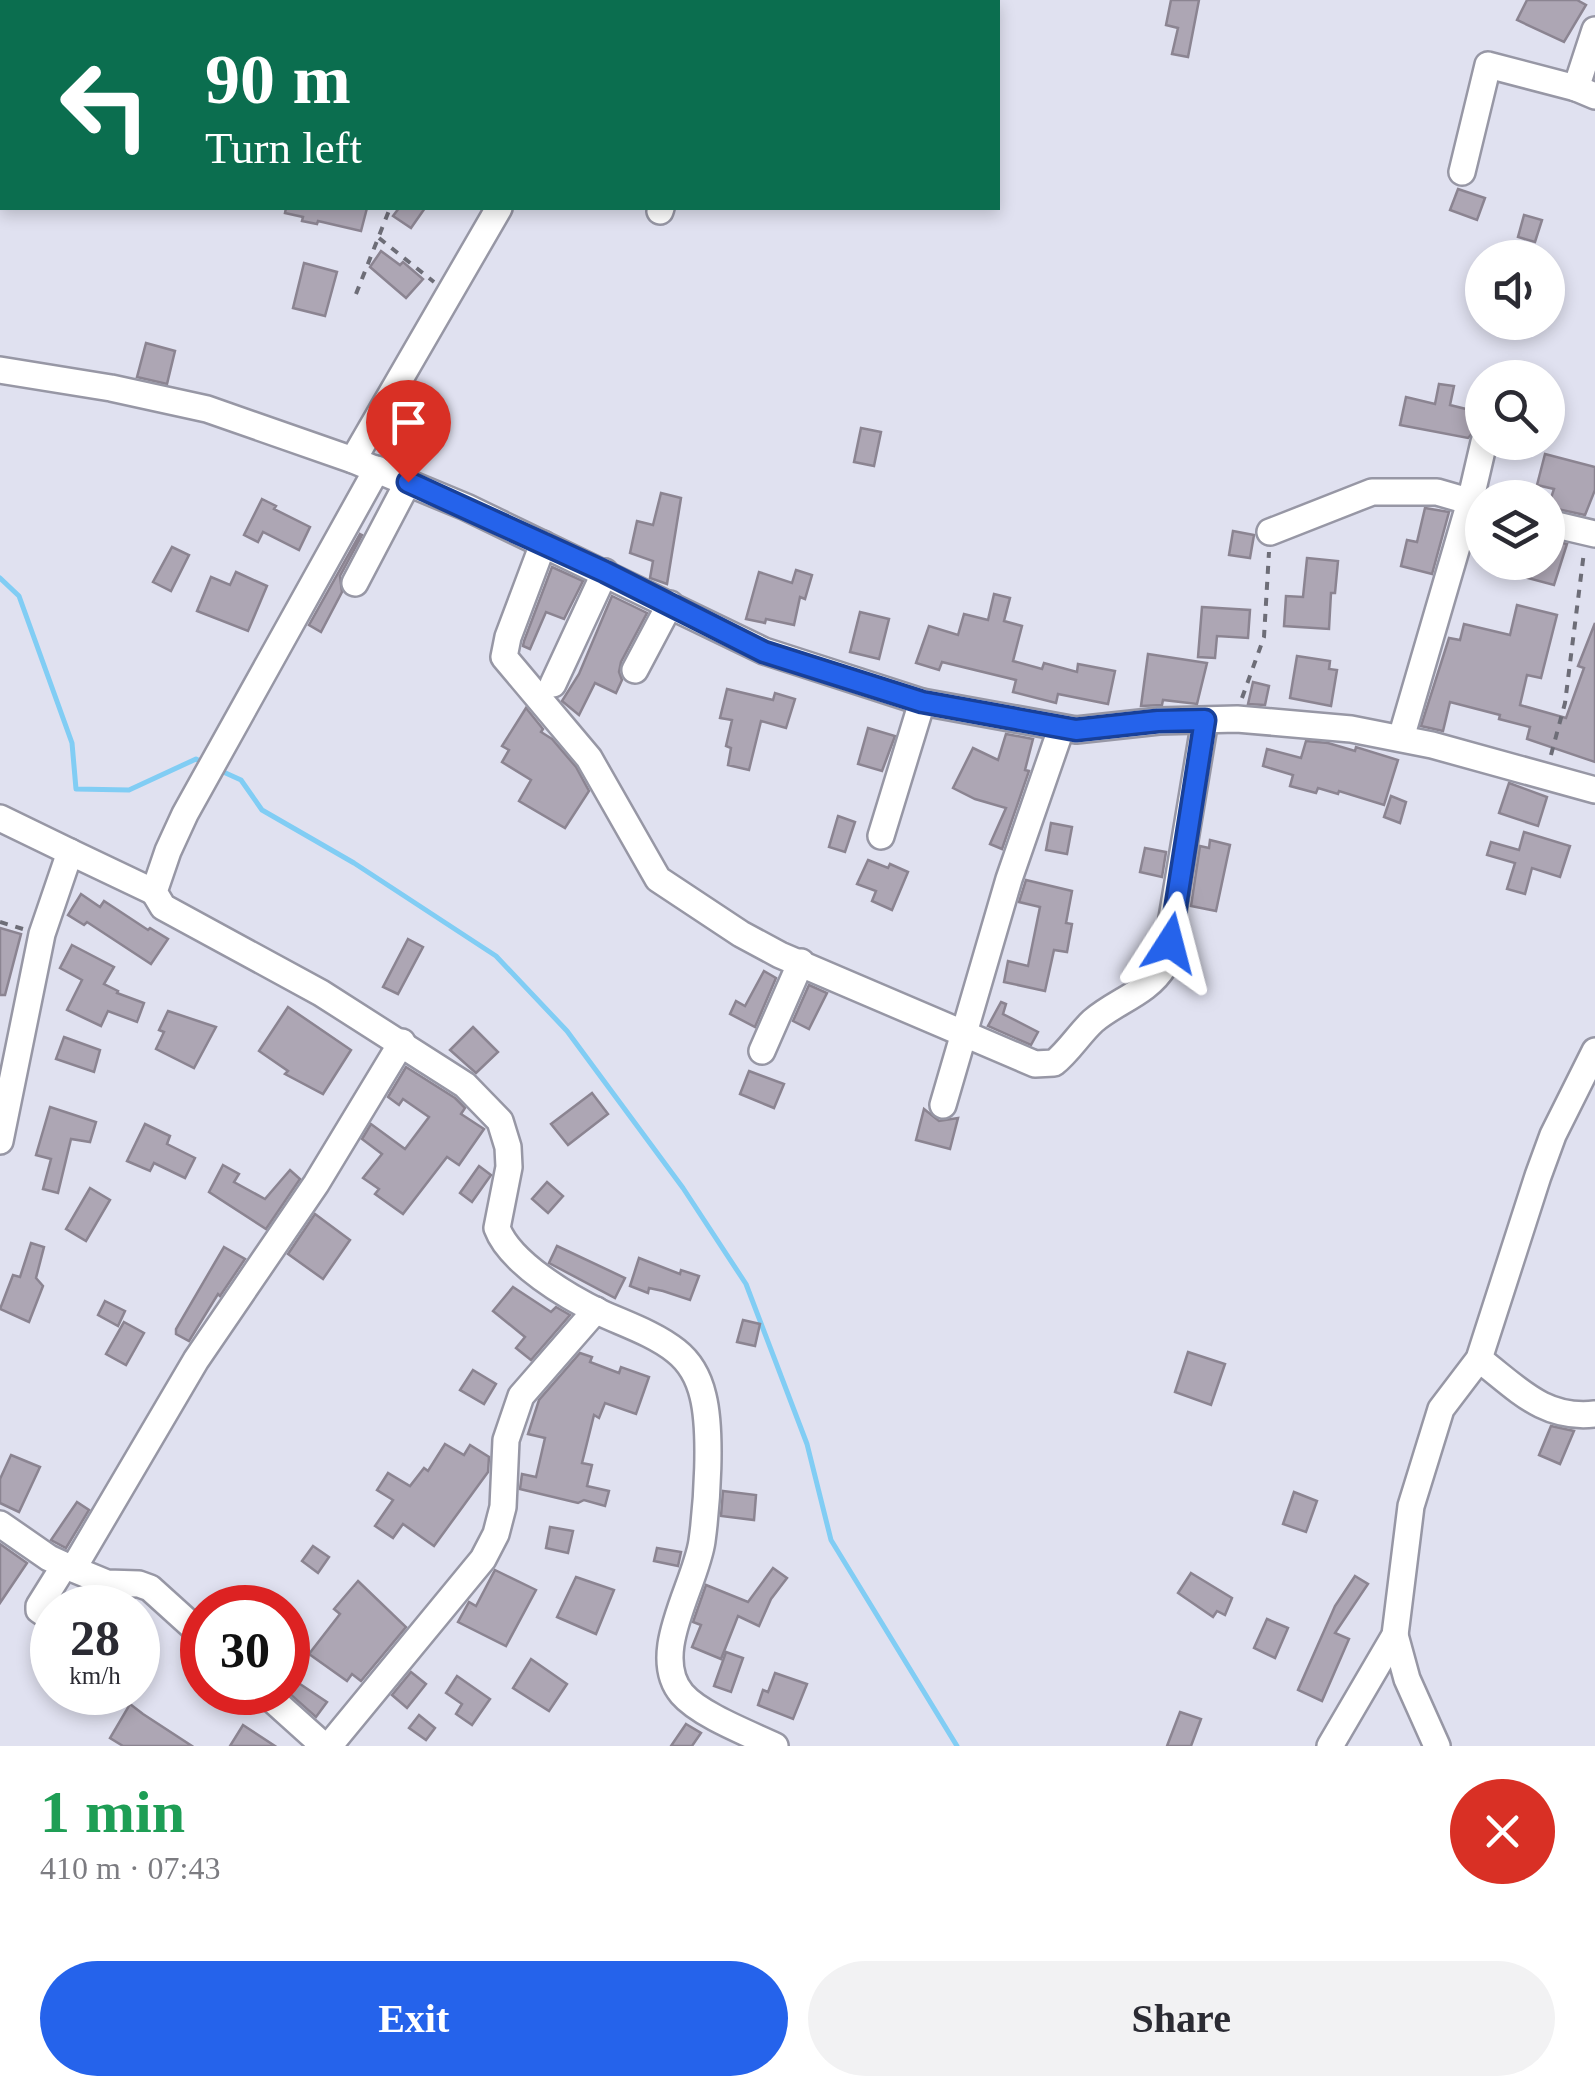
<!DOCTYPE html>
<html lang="en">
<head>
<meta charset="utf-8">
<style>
  :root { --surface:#fff; --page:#f2f2f3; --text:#2b2b33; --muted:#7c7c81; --accent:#2563eb }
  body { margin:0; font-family:"Times New Roman",serif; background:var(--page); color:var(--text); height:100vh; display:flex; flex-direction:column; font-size:38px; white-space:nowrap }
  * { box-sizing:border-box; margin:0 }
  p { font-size:32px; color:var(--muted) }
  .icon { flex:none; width:55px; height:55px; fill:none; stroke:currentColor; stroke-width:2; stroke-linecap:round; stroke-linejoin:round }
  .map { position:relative; height:1746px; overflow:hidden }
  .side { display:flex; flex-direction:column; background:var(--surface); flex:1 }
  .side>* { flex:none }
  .guide { position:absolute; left:0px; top:0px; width:1000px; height:210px; box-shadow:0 5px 15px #0003; background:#0b6e4f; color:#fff; overflow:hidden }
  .controls { position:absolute; left:1465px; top:240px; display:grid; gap:20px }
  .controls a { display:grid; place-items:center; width:100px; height:100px; border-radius:50%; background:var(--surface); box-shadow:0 5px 15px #0003; font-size:50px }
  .speed { position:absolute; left:30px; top:1585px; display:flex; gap:20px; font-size:50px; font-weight:700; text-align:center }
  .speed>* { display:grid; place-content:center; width:130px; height:130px; border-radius:50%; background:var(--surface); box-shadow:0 5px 15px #0003; line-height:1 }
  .speed small { font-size:25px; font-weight:400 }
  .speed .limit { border:15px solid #d22; background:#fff; color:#111 }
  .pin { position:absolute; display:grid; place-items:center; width:85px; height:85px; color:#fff; margin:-102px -42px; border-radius:50% 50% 50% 0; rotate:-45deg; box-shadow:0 0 10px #0007 }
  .pin .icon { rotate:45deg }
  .me { position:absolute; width:110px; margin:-55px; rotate:9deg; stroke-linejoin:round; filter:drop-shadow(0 0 8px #0008) }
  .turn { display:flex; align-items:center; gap:35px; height:210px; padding:0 40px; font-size:45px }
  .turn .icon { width:130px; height:130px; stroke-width:2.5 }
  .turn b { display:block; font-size:70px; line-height:85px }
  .round { display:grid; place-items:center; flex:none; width:105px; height:105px; border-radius:52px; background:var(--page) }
  .summary { display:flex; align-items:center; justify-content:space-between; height:170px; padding:0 40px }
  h1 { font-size:60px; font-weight:700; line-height:75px; color:#1e9e55 }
  .action { display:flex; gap:20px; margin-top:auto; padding:20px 40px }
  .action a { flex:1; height:115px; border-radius:60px; background:var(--accent); color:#fff; font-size:40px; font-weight:700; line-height:115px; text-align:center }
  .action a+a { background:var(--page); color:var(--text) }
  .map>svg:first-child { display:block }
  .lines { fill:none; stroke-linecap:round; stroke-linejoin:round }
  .stream { stroke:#81cdf4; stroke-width:5 }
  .building { fill:#ada6b4; stroke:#8b8491; stroke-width:2.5 }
  .minor-casing { stroke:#9797a5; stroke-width:30 }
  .path { stroke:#6d6d77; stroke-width:4; stroke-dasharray:8 8; stroke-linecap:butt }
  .minor { stroke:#fff; stroke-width:25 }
  .route-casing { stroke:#184099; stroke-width:25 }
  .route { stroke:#2563eb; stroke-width:18 }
</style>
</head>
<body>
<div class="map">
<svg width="1595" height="1746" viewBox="0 0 1595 1746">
  <rect width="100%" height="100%" fill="#e0e1f0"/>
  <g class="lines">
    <g class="stream">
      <path d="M 0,578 L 19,596 L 72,743 L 76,789 L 129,790 L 196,759 L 204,763"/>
      <path d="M 219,770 L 241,780 L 262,810 L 354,863 L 496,956 L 567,1031 L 683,1188 L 746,1284 L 807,1444 L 831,1540 L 957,1746"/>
    </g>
  </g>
  <g class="building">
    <path d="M 1171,0 L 1199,0 L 1188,57 L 1172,54 L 1178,28 L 1166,25 Z"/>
    <path d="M 1527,0 L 1577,0 L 1586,5 L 1564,42 L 1517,20 Z"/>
    <path d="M 1458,189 L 1485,198 L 1477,220 L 1450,210 Z"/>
    <path d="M 286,208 L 367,208 L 361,231 L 318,221 L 317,224 L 302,221 L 303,217 L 285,213 Z"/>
    <path d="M 399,208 L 425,208 L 411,228 L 393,216 Z"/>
    <path d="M 1524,215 L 1542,220 L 1535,242 L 1518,237 Z"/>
    <path d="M 381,251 L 400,265 L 403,262 L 423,279 L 406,298 L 370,267 Z"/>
    <path d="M 304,263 L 337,272 L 325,316 L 293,308 Z"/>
    <path d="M 146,343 L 175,351 L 167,384 L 137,377 Z"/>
    <path d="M 1439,384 L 1454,386 L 1450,405 L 1482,413 L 1478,427 L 1468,438 L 1400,425 L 1406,397 L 1435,404 Z"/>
    <path d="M 861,428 L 881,432 L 874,466 L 854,462 Z"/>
    <path d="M 1545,454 L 1595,467 L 1595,490 L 1585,515 L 1548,507 L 1554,489 L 1537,485 Z"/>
    <path d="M 661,493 L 681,498 L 667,584 L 650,578 L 653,561 L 630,553 L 637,521 L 653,525 Z"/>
    <path d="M 262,499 L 276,506 L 274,509 L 310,527 L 299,550 L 263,532 L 258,542 L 244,535 Z"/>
    <path d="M 1425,508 L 1449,512 L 1432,574 L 1401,566 L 1407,540 L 1417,542 Z"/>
    <path d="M 1233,531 L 1254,535 L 1250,558 L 1229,555 Z"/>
    <path d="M 360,534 L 362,535 L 340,576 L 342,592 L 321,632 L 309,625 Z"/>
    <path d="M 1548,540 L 1567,544 L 1554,585 L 1487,567 L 1487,562 L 1548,562 Z"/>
    <path d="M 172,547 L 189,555 L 171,591 L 153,582 Z"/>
    <path d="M 1307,558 L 1338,561 L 1335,593 L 1331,593 L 1329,629 L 1284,626 L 1286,596 L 1303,597 Z"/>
    <path d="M 552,567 L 583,581 L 564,619 L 546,612 L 530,649 L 523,646 L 524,641 Z"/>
    <path d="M 796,570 L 812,575 L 805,599 L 800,597 L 794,625 L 766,619 L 765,623 L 746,619 L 759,572 L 792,583 Z"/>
    <path d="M 236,572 L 267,586 L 248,631 L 197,611 L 211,577 L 230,585 Z"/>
    <path d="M 994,594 L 1010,598 L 1004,621 L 1022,626 L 1013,661 L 1042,669 L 1044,663 L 1077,672 L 1078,664 L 1115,671 L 1108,704 L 1058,694 L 1056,703 L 1013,692 L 1016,680 L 942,662 L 939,670 L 916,663 L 929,626 L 958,635 L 964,614 L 988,620 Z"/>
    <path d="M 612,596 L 647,613 L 621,662 L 619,672 L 622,680 L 616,693 L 595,683 L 579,715 L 562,701 L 579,674 Z"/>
    <path d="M 1517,605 L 1557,615 L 1541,678 L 1527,675 L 1520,705 L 1566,718 L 1584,668 L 1578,666 L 1595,623 L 1595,762 L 1527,739 L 1530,727 L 1499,719 L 1500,715 L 1450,702 L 1443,731 L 1421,726 L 1449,638 L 1460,640 L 1464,624 L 1510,635 Z"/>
    <path d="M 1202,607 L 1250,610 L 1248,638 L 1217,636 L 1215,658 L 1198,657 Z"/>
    <path d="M 860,612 L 889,619 L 879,659 L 850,652 Z"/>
    <path d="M 1148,654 L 1207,663 L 1197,704 L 1163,700 L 1162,705 L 1141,706 Z"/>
    <path d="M 1297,656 L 1330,661 L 1329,669 L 1337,670 L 1331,706 L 1290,698 Z"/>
    <path d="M 1253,682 L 1269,686 L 1265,705 L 1248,704 Z"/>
    <path d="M 727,689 L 773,700 L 775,693 L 795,699 L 786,728 L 761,721 L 749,770 L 728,765 L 731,748 L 726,746 L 732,720 L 720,718 Z"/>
    <path d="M 526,708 L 543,729 L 541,732 L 552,739 L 576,767 L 589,791 L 565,828 L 519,801 L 531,780 L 502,762 L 509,750 L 502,746 Z"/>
    <path d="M 868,728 L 895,736 L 882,771 L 858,764 Z"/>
    <path d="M 1006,734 L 1033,739 L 1025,770 L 1029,771 L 1002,849 L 990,844 L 1006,808 L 975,799 L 953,788 L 973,748 L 998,760 Z"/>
    <path d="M 1306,741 L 1328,743 L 1355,751 L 1356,747 L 1398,760 L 1384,805 L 1339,791 L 1338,794 L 1318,788 L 1316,793 L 1290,786 L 1293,775 L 1263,766 L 1267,749 L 1301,758 Z"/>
    <path d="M 1509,783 L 1547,797 L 1538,826 L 1499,813 Z"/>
    <path d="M 1391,796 L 1406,802 L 1400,823 L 1384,817 Z"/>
    <path d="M 838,816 L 855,822 L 845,852 L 829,847 Z"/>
    <path d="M 1051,823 L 1072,827 L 1067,854 L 1046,850 Z"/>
    <path d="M 1524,832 L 1570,846 L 1560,877 L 1532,868 L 1525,894 L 1507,889 L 1515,863 L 1487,855 L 1491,842 L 1519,850 Z"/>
    <path d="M 1210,840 L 1230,845 L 1216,911 L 1191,906 L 1200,846 L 1209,848 Z"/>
    <path d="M 1145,848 L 1166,852 L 1162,877 L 1140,872 Z"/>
    <path d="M 868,860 L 888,868 L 890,864 L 908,872 L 892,910 L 872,901 L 876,891 L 857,884 Z"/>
    <path d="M 1026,880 L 1072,891 L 1066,923 L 1072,924 L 1067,952 L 1054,950 L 1045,991 L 1004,982 L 1008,961 L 1028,966 L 1040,907 L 1019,902 Z"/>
    <path d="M 81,894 L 100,907 L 104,901 L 148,930 L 150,928 L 168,939 L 151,964 L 87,922 L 84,925 L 68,915 Z"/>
    <path d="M 0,928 L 21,934 L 5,995 L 0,995 Z"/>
    <path d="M 408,939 L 423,947 L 398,994 L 383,987 Z"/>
    <path d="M 72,945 L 114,967 L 104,984 L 118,991 L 117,993 L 144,1003 L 137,1022 L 108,1011 L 101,1026 L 67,1010 L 82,980 L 60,968 Z"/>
    <path d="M 764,971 L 776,978 L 755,1027 L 730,1014 L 736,1001 L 745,1006 Z"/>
    <path d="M 809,985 L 827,993 L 809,1029 L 793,1021 Z"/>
    <path d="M 1001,1002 L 1006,1004 L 1003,1014 L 1038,1032 L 1031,1045 L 988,1026 Z"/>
    <path d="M 288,1007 L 351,1050 L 323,1094 L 285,1074 L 288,1071 L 259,1051 Z"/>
    <path d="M 168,1011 L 216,1027 L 194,1068 L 156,1049 L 164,1032 L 159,1030 Z"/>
    <path d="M 473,1027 L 498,1052 L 476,1073 L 450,1050 Z"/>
    <path d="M 64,1037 L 100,1050 L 94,1072 L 56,1059 Z"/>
    <path d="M 406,1067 L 455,1098 L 465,1108 L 461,1114 L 484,1129 L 459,1165 L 447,1157 L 403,1214 L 375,1194 L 379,1189 L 363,1178 L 382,1154 L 362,1139 L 371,1124 L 405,1149 L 429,1117 L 403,1099 L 399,1105 L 388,1097 Z"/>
    <path d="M 749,1071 L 784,1084 L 774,1108 L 740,1094 Z"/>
    <path d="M 592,1093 L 608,1114 L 568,1145 L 551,1124 Z"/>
    <path d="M 50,1107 L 96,1122 L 90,1142 L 71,1139 L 58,1193 L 43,1189 L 51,1159 L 36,1155 Z"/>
    <path d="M 924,1109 L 939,1121 L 958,1118 L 950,1149 L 916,1140 Z"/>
    <path d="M 145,1124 L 170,1136 L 167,1144 L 195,1158 L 185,1178 L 154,1163 L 150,1171 L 127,1161 Z"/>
    <path d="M 223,1165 L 239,1174 L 234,1182 L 265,1199 L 290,1170 L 300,1179 L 266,1229 L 209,1192 Z"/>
    <path d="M 479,1166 L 491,1175 L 472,1202 L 460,1193 Z"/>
    <path d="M 547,1182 L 563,1196 L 548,1213 L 532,1199 Z"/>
    <path d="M 90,1188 L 110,1200 L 86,1241 L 66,1229 Z"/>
    <path d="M 315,1214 L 350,1240 L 323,1279 L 288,1254 Z"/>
    <path d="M 31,1243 L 44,1247 L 36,1278 L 43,1286 L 29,1322 L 0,1309 L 13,1275 L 20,1277 Z"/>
    <path d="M 557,1246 L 625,1278 L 615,1298 L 549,1263 Z"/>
    <path d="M 224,1247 L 245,1259 L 220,1296 L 218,1294 L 189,1341 L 176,1334 L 176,1329 Z"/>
    <path d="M 639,1258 L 680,1274 L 681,1270 L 699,1276 L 690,1300 L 663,1291 L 649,1288 L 648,1293 L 630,1286 Z"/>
    <path d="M 513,1287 L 551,1312 L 556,1307 L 570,1315 L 531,1360 L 516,1348 L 525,1337 L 493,1311 Z"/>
    <path d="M 105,1301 L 125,1311 L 118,1326 L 98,1315 Z"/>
    <path d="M 743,1320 L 760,1324 L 755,1346 L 737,1342 Z"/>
    <path d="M 124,1322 L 144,1333 L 126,1365 L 106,1354 Z"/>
    <path d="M 1188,1352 L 1225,1364 L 1211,1405 L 1175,1392 Z"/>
    <path d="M 580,1353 L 592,1357 L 590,1362 L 619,1373 L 621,1367 L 649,1377 L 636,1414 L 605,1403 L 599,1418 L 594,1415 L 582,1463 L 592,1465 L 587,1486 L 609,1491 L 605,1506 L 584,1500 L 578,1503 L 520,1489 L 522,1474 L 536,1477 L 545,1438 L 528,1434 L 539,1400 Z"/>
    <path d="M 473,1370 L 496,1384 L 484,1404 L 460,1390 Z"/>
    <path d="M 1551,1426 L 1574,1431 L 1560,1464 L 1539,1455 Z"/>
    <path d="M 445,1444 L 464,1455 L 470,1445 L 489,1457 L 488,1472 L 434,1546 L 403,1524 L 393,1538 L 375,1526 L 393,1500 L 377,1490 L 388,1473 L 410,1486 L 424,1468 L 428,1471 Z"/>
    <path d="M 11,1455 L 40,1467 L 19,1512 L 0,1503 L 0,1479 Z"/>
    <path d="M 723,1491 L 756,1495 L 754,1520 L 721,1516 Z"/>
    <path d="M 1294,1492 L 1317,1501 L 1306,1532 L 1283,1524 Z"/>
    <path d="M 77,1502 L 89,1510 L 66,1548 L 51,1540 Z"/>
    <path d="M 550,1527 L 573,1531 L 568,1553 L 546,1548 Z"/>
    <path d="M 0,1544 L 27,1563 L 0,1603 Z"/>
    <path d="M 313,1546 L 329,1557 L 318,1573 L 302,1561 Z"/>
    <path d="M 657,1548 L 681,1552 L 678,1566 L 654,1561 Z"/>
    <path d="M 773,1568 L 787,1578 L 771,1599 L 759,1626 L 738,1616 L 721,1659 L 692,1647 L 701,1625 L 693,1622 L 706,1585 L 748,1602 Z"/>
    <path d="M 495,1570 L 536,1590 L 506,1646 L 458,1622 L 469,1602 L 476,1606 Z"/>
    <path d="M 1191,1573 L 1232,1598 L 1225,1615 L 1217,1611 L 1213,1617 L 1178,1593 Z"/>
    <path d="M 1355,1576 L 1368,1584 L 1335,1633 L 1349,1639 L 1322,1701 L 1298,1690 L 1335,1606 Z"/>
    <path d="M 576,1577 L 614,1590 L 596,1634 L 557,1617 Z"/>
    <path d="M 358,1581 L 406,1627 L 361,1681 L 352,1674 L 347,1681 L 309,1654 L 340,1614 L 334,1609 Z"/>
    <path d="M 1267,1619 L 1288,1628 L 1275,1658 L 1254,1648 Z"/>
    <path d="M 726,1652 L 743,1658 L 731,1692 L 714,1686 Z"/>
    <path d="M 531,1659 L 567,1684 L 549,1711 L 513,1688 Z"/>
    <path d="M 411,1672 L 426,1684 L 407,1708 L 392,1695 Z"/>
    <path d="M 775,1673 L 807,1684 L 793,1719 L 758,1705 L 763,1690 L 768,1692 Z"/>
    <path d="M 457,1676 L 490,1699 L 472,1725 L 456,1714 L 462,1704 L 446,1693 Z"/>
    <path d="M 297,1682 L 327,1702 L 316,1717 L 289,1693 Z"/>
    <path d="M 130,1704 L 143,1714 L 192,1746 L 123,1746 L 110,1738 Z"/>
    <path d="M 1180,1712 L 1201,1719 L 1191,1746 L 1167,1746 Z"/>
    <path d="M 419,1715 L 435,1728 L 426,1740 L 409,1728 Z"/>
    <path d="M 686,1724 L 701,1733 L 692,1746 L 671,1746 Z"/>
    <path d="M 243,1725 L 275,1746 L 230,1746 Z"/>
  </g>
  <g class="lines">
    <defs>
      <g id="minor">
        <path d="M 278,0 L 284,2"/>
        <path d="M 636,0 L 650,2"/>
        <path d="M 0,1 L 5,2"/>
        <path d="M 111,2 L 112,0"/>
        <path d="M 581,2 L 582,0"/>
        <path d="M 870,2 L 870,0"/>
        <path d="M 1576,88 L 1595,30"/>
        <path d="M 1462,172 L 1488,65 L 1576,88 L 1595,96"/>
        <path d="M 660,211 L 661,208"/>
        <path d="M 0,370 L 111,388 L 207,409 L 353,460 L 466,507 L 764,651 L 922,702 L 1076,730 L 1159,721 L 1237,719 L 1351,729 L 1432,745 L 1595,790"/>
        <path d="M 353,460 L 499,208"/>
        <path d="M 377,469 L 185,814 L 168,851 L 154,892 L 163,907 L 321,993 L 465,1085 L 500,1121 L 508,1147 L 509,1167 L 497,1228 C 510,1263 568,1297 601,1313 C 625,1324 655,1334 676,1351 C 690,1362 699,1379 703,1396 C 712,1432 707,1504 702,1541 C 696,1585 648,1654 682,1694 C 700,1715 750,1734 775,1746"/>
        <path d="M 1548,523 L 1595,534"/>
        <path d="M 1270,532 L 1372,492 L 1437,492 L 1482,505"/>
        <path d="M 543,544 L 508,637 L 504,657 L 589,758 L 658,879 L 741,934 L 780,955 L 1035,1064 L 1054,1063 C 1069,1051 1079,1034 1093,1021 C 1116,1001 1148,993 1164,966 L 1205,720"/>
        <path d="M 355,583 L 408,482"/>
        <path d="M 635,670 L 670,604"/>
        <path d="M 553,684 L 605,572"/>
        <path d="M 1401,738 L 1470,502 L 1484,442"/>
        <path d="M 0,818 L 70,852"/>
        <path d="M 881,836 L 922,702"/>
        <path d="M 762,1051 L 801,962"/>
        <path d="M 943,1105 L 1009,879 L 1061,729"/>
        <path d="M 0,1141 L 42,934 L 70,852 L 154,892"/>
        <path d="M 1479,1359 C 1517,1388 1544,1420 1595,1414"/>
        <path d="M 0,1524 L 49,1558 L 73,1569 L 196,1360 L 316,1184 L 402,1042"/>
        <path d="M 73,1569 L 107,1583 L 139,1584 L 150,1588 L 202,1635"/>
        <path d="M 52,1619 L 39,1610 L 39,1606 L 64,1566"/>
        <path d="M 1395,1635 L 1407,1679 L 1437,1746"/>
        <path d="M 264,1692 L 324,1746"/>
        <path d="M 329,1746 L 483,1559 L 496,1534 L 503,1507 L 506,1440 L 521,1396 L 596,1310"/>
        <path d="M 1330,1746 L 1395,1635 L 1411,1506 L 1441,1409 L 1479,1359 L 1538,1176 L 1553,1135 L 1595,1051"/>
      </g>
    </defs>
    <use href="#minor" class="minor-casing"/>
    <g class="path">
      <path d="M 479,2 L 480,0"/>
      <path d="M 379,238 L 434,282"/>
      <path d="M 356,294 L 390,208"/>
      <path d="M 1242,698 L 1264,637 L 1269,552"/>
      <path d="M 1551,755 L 1565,703 L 1584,552"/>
      <path d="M 0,922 L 23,929"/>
    </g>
    <use href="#minor" class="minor"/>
  </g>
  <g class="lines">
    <defs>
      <path id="route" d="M 408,482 L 605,572 L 764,652 L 922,702 L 1076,730 L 1158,721 L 1205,720 L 1170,943"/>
    </defs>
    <use href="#route" class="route-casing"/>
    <use href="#route" class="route"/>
  </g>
</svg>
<div class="controls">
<a><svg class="icon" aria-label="sound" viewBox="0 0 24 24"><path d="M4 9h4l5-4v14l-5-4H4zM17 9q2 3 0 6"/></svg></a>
<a><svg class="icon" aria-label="search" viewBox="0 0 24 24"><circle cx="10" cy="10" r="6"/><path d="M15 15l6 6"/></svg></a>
<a><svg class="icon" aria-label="layers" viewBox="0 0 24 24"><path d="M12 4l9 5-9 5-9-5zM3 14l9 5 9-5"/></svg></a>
</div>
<div class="speed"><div>28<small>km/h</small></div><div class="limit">30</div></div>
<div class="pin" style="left:408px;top:482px;background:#d93025"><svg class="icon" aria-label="arrive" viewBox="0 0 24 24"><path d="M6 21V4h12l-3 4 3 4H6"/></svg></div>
<svg class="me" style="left:1170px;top:943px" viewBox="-20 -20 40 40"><path d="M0-17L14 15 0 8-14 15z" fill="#2563eb" stroke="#fff" stroke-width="4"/></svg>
<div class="guide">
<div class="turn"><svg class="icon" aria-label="left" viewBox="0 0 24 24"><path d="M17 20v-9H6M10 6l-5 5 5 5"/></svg><div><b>90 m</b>Turn left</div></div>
</div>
</div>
<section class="side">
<div class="summary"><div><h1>1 min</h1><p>410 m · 07:43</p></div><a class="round" style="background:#d93025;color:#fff"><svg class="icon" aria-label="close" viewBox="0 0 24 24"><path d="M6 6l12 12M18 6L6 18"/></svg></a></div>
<div class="action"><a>Exit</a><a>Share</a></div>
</section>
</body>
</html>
